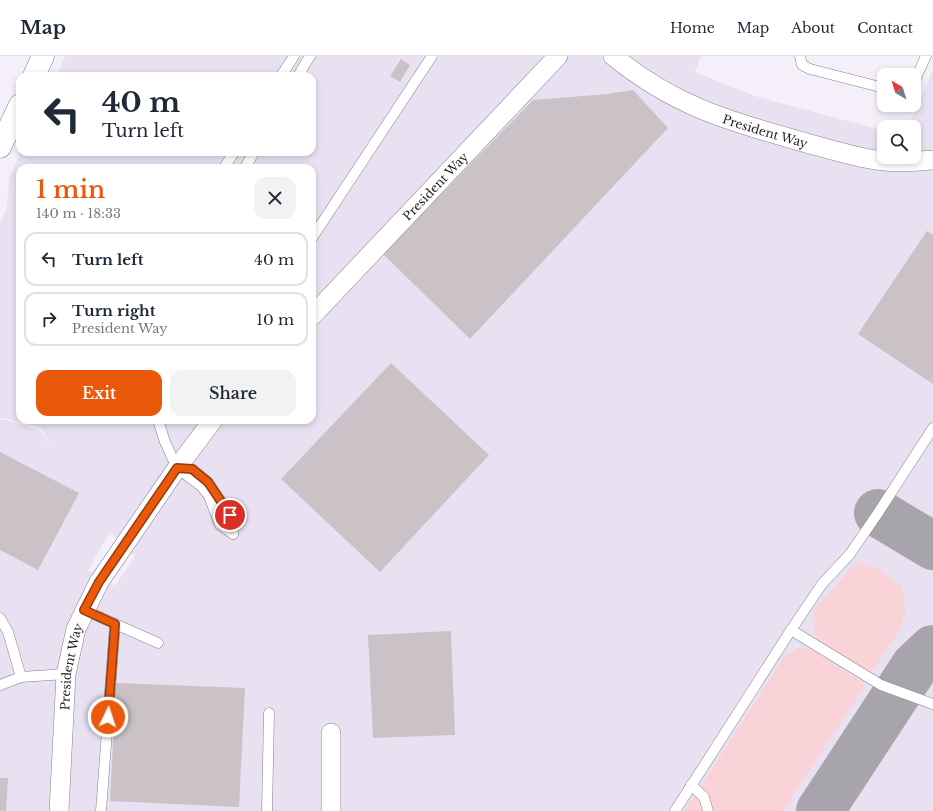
<!DOCTYPE html>
<html lang="en">
<head>
<meta charset="utf-8">
<style>
  :root { --surface:#fff; --page:#f2f2f3; --text:#1f2937; --muted:#747a83; --line:#e0e1e3; --accent:#ea580c }
  body { margin:0; font-family:"Libre Baskerville",serif; background:var(--page); color:var(--text); height:100vh; display:flex; flex-direction:column; font-size:15px; white-space:nowrap }
  * { box-sizing:border-box; margin:0 }
  p { font-size:13px; color:var(--muted) }
  .icon { flex:none; width:22px; height:22px; fill:none; stroke:currentColor; stroke-width:2; stroke-linecap:round; stroke-linejoin:round }
  .map { position:relative; flex:1; overflow:hidden }
  .drawer { position:absolute; left:16px; top:108px; width:300px; height:260px; display:flex; flex-direction:column; background:var(--surface); border-radius:12px; box-shadow:0 2px 6px #0003 }
  .drawer>* { flex:none }
  .hud { position:absolute; left:16px; top:16px; width:300px; height:84px; border-radius:12px; box-shadow:0 2px 6px #0003; background:#fff; color:var(--text); overflow:hidden }
  .needle { width:26px; rotate:321deg }
  .controls { position:absolute; left:877px; top:12px; display:grid; gap:8px }
  .controls a { display:grid; place-items:center; width:44px; height:44px; border-radius:8px; background:var(--surface); box-shadow:0 2px 6px #0003; font-size:20px }
  .pin { position:absolute; display:grid; place-items:center; width:34px; height:34px; color:#fff; margin:-17px; border:2px solid #fff; border-radius:50%; box-shadow:0 1px 4px #0007 }
  .me { position:absolute; width:44px; margin:-22px; rotate:4deg; stroke-linejoin:round; filter:drop-shadow(0 0 3px #0008) }
  .turn { display:flex; align-items:center; gap:14px; height:84px; padding:0 20px; font-size:18px }
  .turn .icon { width:52px; height:52px; stroke-width:2.5 }
  .turn b { display:block; font-size:28px; line-height:34px }
  .round { display:grid; place-items:center; flex:none; width:42px; height:42px; border-radius:12px; background:var(--page) }
  .headline { display:flex; align-items:center; justify-content:space-between; height:68px; padding:0 20px }
  h1 { font-size:24px; font-weight:600; line-height:30px; color:var(--accent) }
  .action { display:flex; gap:8px; margin-top:auto; padding:8px 20px }
  .action a { flex:1; height:46px; border-radius:12px; background:var(--accent); color:#fff; font-size:16px; font-weight:600; line-height:46px; text-align:center }
  .action a+a { background:var(--page); color:var(--text) }
  ul { padding:0; list-style:none }
  li { display:flex; align-items:center; gap:12px; height:54px; margin:0 8px 6px; padding:0 12px; border:2px solid var(--line); border-radius:12px }
  li div { flex:1 }
  li b { display:block; font-size:15px }
  li em { font-style:normal }
  header { display:flex; align-items:center; gap:24px; box-sizing:border-box; height:56px; padding:0 20px; background:var(--surface); border-bottom:1px solid var(--line) }
  header strong { font-size:19px }
  nav { display:flex; gap:22px; margin-inline-start:auto; font-size:14px }
  .map>svg:first-child { display:block }
  .built { fill:#e9e1f1; fill-rule:evenodd }
  .green { fill:#fad3d8 }
  .lines { fill:none; stroke-linecap:round; stroke-linejoin:round }
  .taxiway { stroke:#a8a4ab; stroke-width:48 }
  .building { fill:#cbc2c8 }
  .service-casing { stroke:#87838b; stroke-width:11 }
  .minor-casing { stroke:#87838b; stroke-width:20 }
  .tertiary-casing { stroke:#87838b; stroke-width:23 }
  .service { stroke:#fff; stroke-width:10 }
  .minor { stroke:#fff; stroke-width:19 }
  .tertiary { stroke:#fff; stroke-width:22 }
  .route-casing { stroke:#983908; stroke-width:10 }
  .route { stroke:#ea580c; stroke-width:7 }
  .labels { text-anchor:middle; dominant-baseline:central; stroke-width:3.5; stroke-linejoin:round; paint-order:stroke }
  .street-label { font-size:12px; fill:#201f22; stroke:#fff }
</style>
</head>
<body>
<header>
<strong>Map</strong>
<nav><a>Home</a><a>Map</a><a>About</a><a>Contact</a></nav>
</header>
<div class="map">
<svg width="933" height="755" viewBox="0 0 933 755">
  <rect width="100%" height="100%" fill="#f4eff8"/>
  <path class="built" d="M 65,0 L 701,0 L 695,16 L 755,40 L 884,75 L 884,101 L 914,101 L 914,71 L 908,71 L 933,14 L 933,755 L 335,755 L 322,713 L 321,755 L 0,755 L 0,364 L 6,364 L 40,374 L 51,390 L 41,372 L 6,362 L 0,363 L 0,167 L 7,152 L 9,122 L 21,96 L 312,96 L 312,20 L 56,20 ZM 20,112 L 312,112 L 312,364 L 20,364 ZM 110,476 L 135,500 L 115,530 L 88,514 Z"/>
  <g class="green">
    <path d="M 858,505 L 881,515 L 901,529 L 906,555 L 899,575 L 871,617 L 818,584 L 812,569 L 815,552 Z"/>
    <path d="M 798,592 L 812,593 L 866,628 L 783,755 L 685,755 L 784,601 Z"/>
  </g>
  <g class="lines">
    <g class="taxiway">
      <path d="M 878,457 L 933,490"/>
      <path d="M 820,755 L 915,610 L 933,593"/>
    </g>
  </g>
  <g class="building">
    <path d="M 401,3 L 410,9 L 400,26 L 390,20 Z"/>
    <path d="M 633,34 L 668,72 L 470,283 L 383,198 L 533,44 L 607,38 Z"/>
    <path d="M 927,175 L 933,179 L 933,328 L 858,278 Z"/>
    <path d="M 391,307 L 489,399 L 380,516 L 281,423 Z"/>
    <path d="M 0,396 L 79,437 L 38,514 L 0,494 Z"/>
    <path d="M 451,575 L 455,679 L 373,682 L 368,579 Z"/>
    <path d="M 116,627 L 245,632 L 239,751 L 110,745 Z"/>
    <path d="M 0,722 L 8,722 L 6,755 L 0,755 Z"/>
  </g>
  <g class="lines">
    <defs>
      <g id="service">
        <path d="M 800,0 L 802,9 L 810,13 L 884,32"/>
        <path d="M 281,20 L 294,0"/>
        <path d="M 298,20 L 310,0"/>
        <path d="M 914,26 L 926,0"/>
        <path d="M 224,112 L 234,96"/>
        <path d="M 245,112 L 254,96"/>
        <path d="M 312,182 L 432,0"/>
        <path d="M 158,364 L 165,386 L 177,412 L 201,430 L 209,440 L 220,469 L 233,478"/>
        <path d="M 177,412 L 192,413 L 208,426 L 230,459 L 233,478"/>
        <path d="M 84,554 L 158,587"/>
        <path d="M 0,562 L 8,576 L 21,621"/>
        <path d="M 791,574 L 881,629 L 933,648"/>
        <path d="M 0,629 L 21,621 L 66,618"/>
        <path d="M 691,729 L 704,741 L 708,755"/>
        <path d="M 101,755 L 115,568"/>
        <path d="M 267,755 L 269,657"/>
        <path d="M 675,755 L 791,574 L 822,528 L 850,498 L 878,457 L 933,372"/>
      </g>
      <g id="minor">
        <path id="s1" d="M 613,0 C 672,48 724,64 796,84 C 822,91 858,103 884,105 C 901,107 917,105 933,104"/>
        <path id="s2" d="M 312,260 L 558,0"/>
        <path id="s3" d="M 59,755 L 66,618 L 76,573 L 99,526 L 177,412 L 213,364"/>
        <path d="M 331,755 L 331,677"/>
      </g>
      <g id="tertiary">
        <path d="M 34,20 L 43,0"/>
        <path d="M 0,91 L 20,49"/>
      </g>
    </defs>
    <use href="#service" class="service-casing"/>
    <use href="#minor" class="minor-casing"/>
    <use href="#tertiary" class="tertiary-casing"/>
    <use href="#service" class="service"/>
    <use href="#minor" class="minor"/>
    <use href="#tertiary" class="tertiary"/>
  </g>
  <g class="lines">
    <defs>
      <path id="route" d="M 108,661 L 115,568 L 84,554 L 99,526 L 177,412 L 192,413 L 208,426 L 230,459"/>
    </defs>
    <use href="#route" class="route-casing"/>
    <use href="#route" class="route"/>
  </g>
  <g class="labels">
    <g class="street-label">
      <text stroke="none"><textPath href="#s1" startOffset="171">President Way</textPath></text>
      <text stroke="none"><textPath href="#s2" startOffset="179">President Way</textPath></text>
      <text stroke="none"><textPath href="#s3" startOffset="145">President Way</textPath></text>
    </g>
  </g>
</svg>
<div class="controls">
<a><svg class="needle" viewBox="-14 -14 28 28"><path d="M0-13l5 13h-10z" fill="#e53935"/><path d="M0 13l5-13h-10z" fill="#747a83"/></svg></a>
<a><svg class="icon" aria-label="search" viewBox="0 0 24 24"><circle cx="10" cy="10" r="6"/><path d="M15 15l6 6"/></svg></a>
</div>
<div class="pin" style="left:230px;top:459px;background:#d93025"><svg class="icon" aria-label="arrive" viewBox="0 0 24 24"><path d="M6 21V4h12l-3 4 3 4H6"/></svg></div>
<svg class="me" style="left:108px;top:661px" viewBox="-20 -20 40 40"><circle r="17" fill="#ea580c" stroke="#fff" stroke-width="3"/><path d="M0-11L8 9 0 5-8 9z" fill="#fff"/></svg>
<div class="hud">
<div class="turn"><svg class="icon" aria-label="left" viewBox="0 0 24 24"><path d="M17 20v-9H6M10 6l-5 5 5 5"/></svg><div><b>40 m</b>Turn left</div></div>
</div>
<section class="drawer">
<div class="headline"><div><h1>1 min</h1><p>140 m · 18:33</p></div><a class="round"><svg class="icon" aria-label="close" viewBox="0 0 24 24"><path d="M6 6l12 12M18 6L6 18"/></svg></a></div>
<ul>
<li><svg class="icon" aria-label="left" viewBox="0 0 24 24"><path d="M17 20v-9H6M10 6l-5 5 5 5"/></svg><div><b>Turn left</b></div><em>40 m</em></li>
<li><svg class="icon" aria-label="right" viewBox="0 0 24 24"><path d="M7 20v-9h11M14 6l5 5-5 5"/></svg><div><b>Turn right</b><p>President Way</p></div><em>10 m</em></li>
</ul>
<div class="action"><a>Exit</a><a>Share</a></div>
</section>
</div>
</body>
</html>
